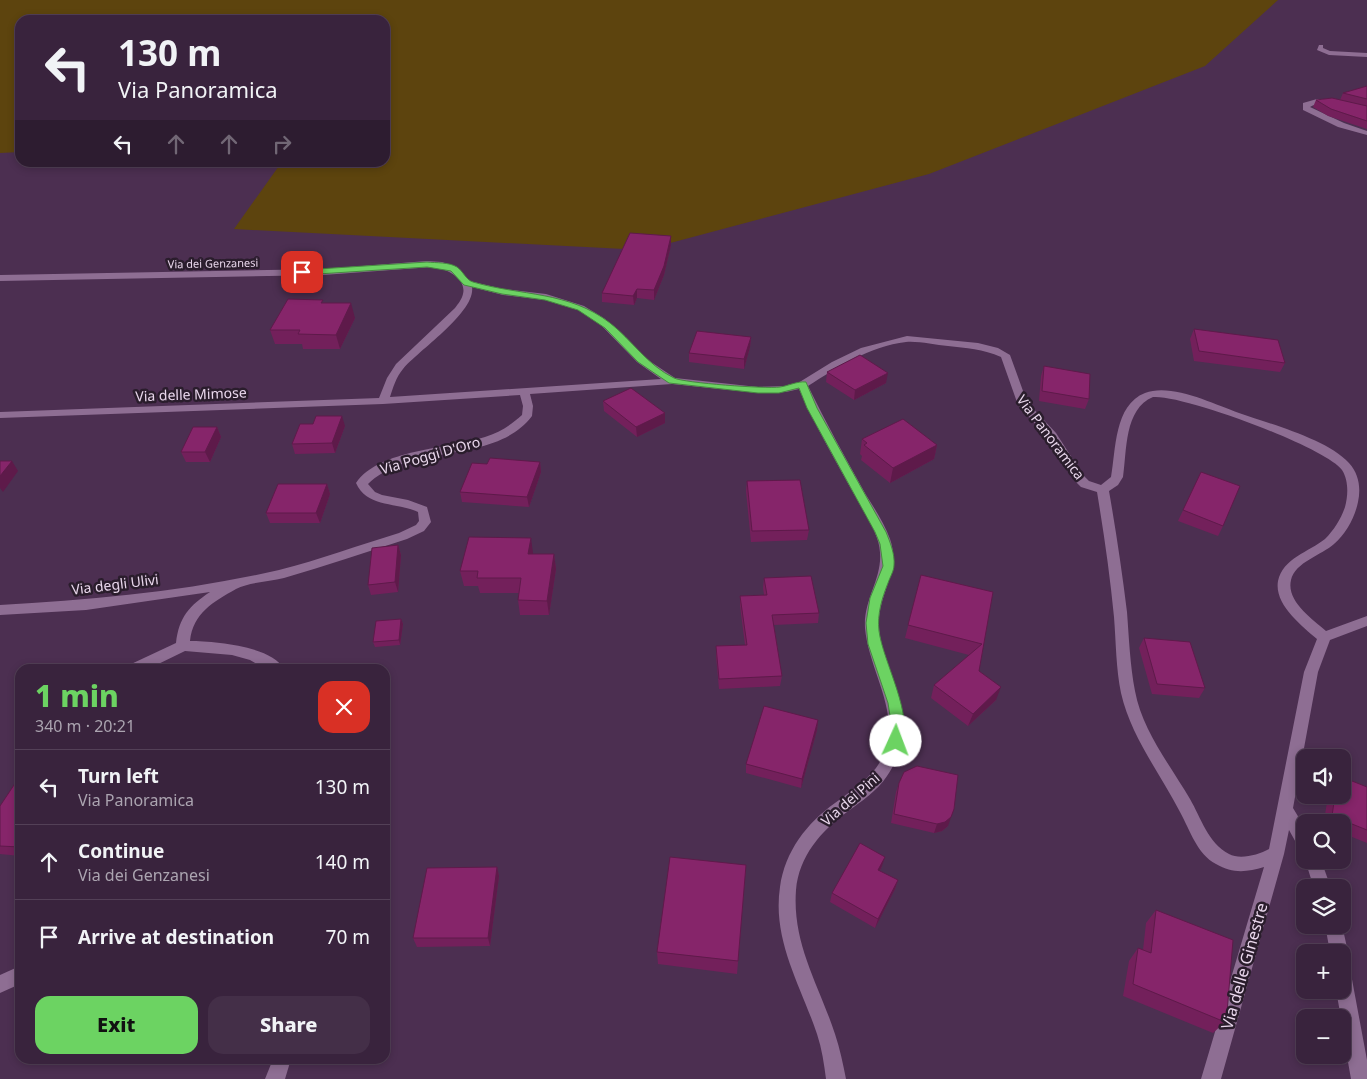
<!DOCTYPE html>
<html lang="en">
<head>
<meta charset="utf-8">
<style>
  :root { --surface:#39233d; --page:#442f48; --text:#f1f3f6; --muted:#aba4b0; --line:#534057; --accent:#6cd362 }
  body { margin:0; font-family:"Noto Sans",sans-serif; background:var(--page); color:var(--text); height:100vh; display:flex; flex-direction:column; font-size:19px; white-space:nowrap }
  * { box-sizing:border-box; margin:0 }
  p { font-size:16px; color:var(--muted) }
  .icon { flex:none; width:28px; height:28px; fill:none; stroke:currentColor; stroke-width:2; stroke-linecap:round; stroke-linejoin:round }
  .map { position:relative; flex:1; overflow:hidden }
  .panel { position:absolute; left:15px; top:664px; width:375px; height:400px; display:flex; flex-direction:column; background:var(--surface); border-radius:15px; box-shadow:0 2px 8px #0003,0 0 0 1px var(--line) }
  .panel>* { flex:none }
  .banner { position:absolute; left:15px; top:15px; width:375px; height:152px; border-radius:15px; box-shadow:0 2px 8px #0003,0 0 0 1px var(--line); background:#39233d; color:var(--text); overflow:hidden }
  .buttons { position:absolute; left:1296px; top:749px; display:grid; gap:10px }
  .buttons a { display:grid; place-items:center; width:55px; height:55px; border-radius:10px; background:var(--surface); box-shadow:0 2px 8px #0003,0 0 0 1px var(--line); font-size:25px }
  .pin { position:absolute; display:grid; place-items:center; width:42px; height:42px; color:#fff; margin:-21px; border-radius:10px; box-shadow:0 2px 8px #0006 }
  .me { position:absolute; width:55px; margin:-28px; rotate:2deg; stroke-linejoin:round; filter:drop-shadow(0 0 4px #0008) }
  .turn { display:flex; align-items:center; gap:18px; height:105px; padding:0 20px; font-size:22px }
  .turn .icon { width:65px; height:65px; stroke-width:2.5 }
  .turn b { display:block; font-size:35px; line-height:42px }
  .lanes { display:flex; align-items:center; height:48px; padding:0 20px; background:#0003; justify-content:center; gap:25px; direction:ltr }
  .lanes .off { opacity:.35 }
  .round { display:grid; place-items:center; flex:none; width:52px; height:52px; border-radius:15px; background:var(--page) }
  .head { display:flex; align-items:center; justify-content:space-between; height:85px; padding:0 20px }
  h1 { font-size:30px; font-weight:800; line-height:38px; color:var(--accent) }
  .cta { display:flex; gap:10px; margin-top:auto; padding:10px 20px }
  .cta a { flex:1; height:58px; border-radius:15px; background:var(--accent); color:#111; font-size:20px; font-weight:800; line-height:58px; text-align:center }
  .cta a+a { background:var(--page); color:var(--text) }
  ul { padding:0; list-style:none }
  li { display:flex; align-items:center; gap:15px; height:75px; padding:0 20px; border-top:1px solid var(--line) }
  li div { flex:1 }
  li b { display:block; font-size:19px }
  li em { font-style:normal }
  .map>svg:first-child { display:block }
  .green { fill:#5d440e }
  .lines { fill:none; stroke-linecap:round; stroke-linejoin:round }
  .minor { fill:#8e6e93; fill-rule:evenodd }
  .wall { fill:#73205b }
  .shaded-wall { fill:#5e1a4a }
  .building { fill:#86256a; stroke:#5e1a4a }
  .route { fill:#6cd362; stroke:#468940 }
  .labels { text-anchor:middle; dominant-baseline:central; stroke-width:5; stroke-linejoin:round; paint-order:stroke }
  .far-street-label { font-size:11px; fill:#e9d7ec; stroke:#2a1d2c }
  .street-label { font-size:14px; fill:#e9d7ec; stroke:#2a1d2c }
  .near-street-label { font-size:16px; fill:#e9d7ec; stroke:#2a1d2c }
</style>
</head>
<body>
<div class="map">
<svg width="1367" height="1079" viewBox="0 0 1367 1079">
  <rect width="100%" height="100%" fill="#4c2f51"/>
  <path class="green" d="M 0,0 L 1278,0 L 1205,66 L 929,174 L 644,250 L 234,229 L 281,163 L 385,162 L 385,20 L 20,20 L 20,152 L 0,153 Z"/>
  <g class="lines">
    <g class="minor">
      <path d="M 1319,45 L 1323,45 L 1323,48 L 1330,51 L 1367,53 L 1367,57 L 1329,55 L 1317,50 Z"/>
      <path d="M 1317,99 L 1331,99 L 1335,101 C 1327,106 1317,102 1310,107 L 1344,123 L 1367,131 L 1367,135 L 1338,127 L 1303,110 L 1303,103 Z"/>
      <path d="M 427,261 L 442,262 L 453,266 L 469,281 L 503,289 L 546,294 L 584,306 L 605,319 L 645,358 L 675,378 L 758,387 L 786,386 L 798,383 L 832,362 L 861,348 L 907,336 L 978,343 L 998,348 L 1010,355 L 1027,402 L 1056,433 L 1083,475 L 1089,481 L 1101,485 L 1111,477 C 1116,450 1114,405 1145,393 C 1172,383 1213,404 1239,413 C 1270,424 1327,439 1349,463 C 1359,474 1361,488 1358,502 C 1355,517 1346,534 1334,544 C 1322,555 1295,562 1291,580 C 1286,601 1312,619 1326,631 L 1367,616 L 1367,626 L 1330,640 L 1318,672 L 1293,808 L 1305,828 L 1305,851 L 1299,848 L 1289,830 L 1284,854 L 1221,1079 L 1201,1079 L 1264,867 C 1247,872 1233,874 1216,864 C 1197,854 1190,830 1180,812 C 1160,773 1131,737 1121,693 C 1116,669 1116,642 1114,617 C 1110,575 1104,534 1097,492 L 1081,487 L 1075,481 L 1048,438 L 1018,405 L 1001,357 C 983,349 966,348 948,346 C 935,345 919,341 906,342 C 870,346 838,367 808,386 C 826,423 846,459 866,495 C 875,509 884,523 890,539 C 900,568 882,589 879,617 C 878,630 881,643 885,655 C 899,699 916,733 887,776 C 877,791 862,801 847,812 C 821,831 799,856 796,890 C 792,944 819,985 835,1034 C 840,1049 843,1064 846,1079 L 826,1079 C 824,1064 822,1049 817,1034 C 801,986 772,940 780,887 C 785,851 807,823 835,803 C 850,792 865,782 876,768 C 909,722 869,675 865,628 C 863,595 889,573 877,538 C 872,523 862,509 854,494 C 835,460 815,425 799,389 L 786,392 L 758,393 L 672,384 L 530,394 L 533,406 L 532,416 C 495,465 411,442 368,484 L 375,492 L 382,495 L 408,500 L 427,507 L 431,522 L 424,531 L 407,539 C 366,552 325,566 284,578 C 269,582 249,582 236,589 C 213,602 193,613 190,641 C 213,641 272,646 284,669 L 266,669 L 250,660 L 232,655 L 185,651 L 148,669 L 127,669 L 129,665 L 176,643 C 179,617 189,606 210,592 L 86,610 L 0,615 L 0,605 C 93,600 188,591 279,570 C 319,560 359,545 399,533 L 416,525 L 419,521 L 418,512 C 397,502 367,508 356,483 C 379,449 449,449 485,437 C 500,432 511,425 522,415 L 523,406 L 520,395 L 383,404 L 0,418 L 0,412 L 379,398 L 387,378 L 396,364 L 455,308 C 458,304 462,299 463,294 C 467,278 445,268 432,267 L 323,275 L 0,281 L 0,275 L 323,269 ZM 472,287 L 503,295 L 545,300 L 578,310 L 599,323 L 637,362 L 661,379 L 390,397 C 393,388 396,377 403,369 C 419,350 476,312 472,287 ZM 1153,397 C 1182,394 1325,447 1342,470 C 1349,481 1348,496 1345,507 C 1341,519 1334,530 1325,539 C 1309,552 1283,558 1278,581 C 1274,604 1301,625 1317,639 L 1304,672 L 1269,849 C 1258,855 1240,860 1229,854 C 1208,843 1201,818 1190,799 C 1170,765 1142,730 1135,691 C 1130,665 1129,638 1127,612 C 1122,571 1116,531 1109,491 L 1118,485 L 1123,477 C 1127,451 1124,409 1153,397 Z"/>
      <path d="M 1305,860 L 1321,860 L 1331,888 L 1314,888 Z"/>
      <path d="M 1325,925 L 1342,925 L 1348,952 L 1345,958 L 1342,959 L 1342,952 L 1330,952 Z"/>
      <path d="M 1342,965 L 1348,968 L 1351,974 L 1367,1060 L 1367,1079 L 1351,1079 L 1342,1028 L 1342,1018 L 1341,1018 L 1336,990 L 1342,990 Z"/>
      <path d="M 20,966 L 20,984 L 0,993 L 0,975 Z"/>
      <path d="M 273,1059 L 291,1059 L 285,1079 L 265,1079 Z"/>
    </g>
  </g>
  <g class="wall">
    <path d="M 1367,86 L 1367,129 L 1328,116 L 1313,107 L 1316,100 L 1340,100 L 1343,93 Z"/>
    <path d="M 671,245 L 664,275 L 654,300 L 637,298 L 634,305 L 602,302 L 602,293 Z"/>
    <path d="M 324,303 L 355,318 L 340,349 L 303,349 L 302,344 L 275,344 L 270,330 Z"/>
    <path d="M 1194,329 L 1285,363 L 1280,372 L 1194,361 L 1190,339 Z"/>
    <path d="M 751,337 L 750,347 L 744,369 L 689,362 L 689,353 Z"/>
    <path d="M 1044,366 L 1089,399 L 1085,409 L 1039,401 L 1041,376 Z"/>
    <path d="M 827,372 L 886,383 L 854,400 L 826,382 Z"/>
    <path d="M 603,401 L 665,413 L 665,423 L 637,437 L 604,411 Z"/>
    <path d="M 345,426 L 335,453 L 295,454 L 292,444 Z"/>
    <path d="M 217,427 L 221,437 L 210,462 L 186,462 L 181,452 Z"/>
    <path d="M 862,439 L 937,445 L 934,459 L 890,483 L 861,460 L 862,456 L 860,454 Z"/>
    <path d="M 540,462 L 541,472 L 529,507 L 462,502 L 460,492 Z"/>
    <path d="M 1201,472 L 1223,526 L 1218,536 L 1178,521 Z"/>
    <path d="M 747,481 L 809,530 L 807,540 L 751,542 L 746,491 Z"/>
    <path d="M 327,484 L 330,494 L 320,523 L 270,523 L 266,513 Z"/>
    <path d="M 398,545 L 401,555 L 398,592 L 371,595 L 368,585 Z"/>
    <path d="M 533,554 L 554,554 L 556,569 L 549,615 L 520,615 L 518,600 L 519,593 L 480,593 L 478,586 L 464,586 L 460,571 Z"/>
    <path d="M 921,575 L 993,592 L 979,671 L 996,700 L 968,726 L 931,698 L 934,685 L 969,655 L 905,638 Z"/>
    <path d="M 764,578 L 819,613 L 818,623 L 774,625 L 782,676 L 780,686 L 719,689 L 716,656 L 716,646 L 745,645 L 740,606 L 740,596 L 764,595 L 763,588 Z"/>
    <path d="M 401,619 L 403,624 L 400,645 L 375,647 L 373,642 Z"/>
    <path d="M 1144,638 L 1205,688 L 1199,698 L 1152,694 L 1139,648 Z"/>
    <path d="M 818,720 L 817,730 L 801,788 L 746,773 L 746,764 Z"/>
    <path d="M 20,776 L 20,856 L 0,854 L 0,806 Z"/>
    <path d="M 899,783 L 948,826 L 942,831 L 934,833 L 891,823 L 896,792 Z"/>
    <path d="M 1367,787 L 1367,843 L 1342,833 L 1342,822 L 1324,822 L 1328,795 L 1342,795 Z"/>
    <path d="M 746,865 L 737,974 L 658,964 L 657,952 Z"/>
    <path d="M 882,866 L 880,871 L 898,880 L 895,889 L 875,928 L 830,902 L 832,893 Z"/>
    <path d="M 497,867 L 499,876 L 490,946 L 417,947 L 413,938 Z"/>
    <path d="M 1156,910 L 1225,1022 L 1213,1033 L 1123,996 L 1129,961 L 1138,948 L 1143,950 L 1146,923 Z"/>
  </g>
  <g class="shaded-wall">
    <path d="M 671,236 L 671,245 L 664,275 L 654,300 L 654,290 Z"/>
    <path d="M 637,289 L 637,298 L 634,305 L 633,296 Z"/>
    <path d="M 351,303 L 355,318 L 340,349 L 336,335 Z"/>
    <path d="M 751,337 L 750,347 L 744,369 L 744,359 Z"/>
    <path d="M 888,373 L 886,383 L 854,400 L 855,390 Z"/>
    <path d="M 665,413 L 665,423 L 637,437 L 636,427 Z"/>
    <path d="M 342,416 L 345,426 L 335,453 L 332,443 Z"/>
    <path d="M 217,427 L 221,437 L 210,462 L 205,452 Z"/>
    <path d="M 937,445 L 934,459 L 890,483 L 893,468 Z"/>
    <path d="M 12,461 L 18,471 L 3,492 L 0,488 L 0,476 Z"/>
    <path d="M 540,462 L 541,472 L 529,507 L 527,497 Z"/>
    <path d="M 327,484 L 330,494 L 320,523 L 316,513 Z"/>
    <path d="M 531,538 L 533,553 L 530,569 L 528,554 Z"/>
    <path d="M 398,545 L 401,555 L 398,592 L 395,582 Z"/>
    <path d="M 554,554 L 556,569 L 549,615 L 547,601 Z"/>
    <path d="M 401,619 L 403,624 L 400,645 L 399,640 Z"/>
    <path d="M 1001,687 L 996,700 L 968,726 L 973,714 Z"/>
    <path d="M 818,720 L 817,730 L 801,788 L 802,779 Z"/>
    <path d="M 954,809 L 948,826 L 942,831 L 934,833 L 937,824 Z"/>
    <path d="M 885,857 L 882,866 L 876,879 L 878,870 Z"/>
    <path d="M 497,867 L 499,876 L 490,946 L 488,938 Z"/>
    <path d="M 898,880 L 895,889 L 875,928 L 878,919 Z"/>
  </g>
  <g class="building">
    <path d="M 1367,86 L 1367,99 L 1343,93 Z"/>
    <path d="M 1332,98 L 1367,106 L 1367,121 L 1331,109 L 1316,100 Z"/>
    <path d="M 630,233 L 671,236 L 664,266 L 654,290 L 637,289 L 633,296 L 602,293 Z"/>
    <path d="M 288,299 L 323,300 L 321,303 L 351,303 L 336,335 L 298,334 L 300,330 L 270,330 Z"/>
    <path d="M 1194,329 L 1278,340 L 1285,363 L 1199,351 Z"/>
    <path d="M 697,331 L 751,337 L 744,359 L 689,353 Z"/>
    <path d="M 860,355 L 888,373 L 855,390 L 827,372 Z"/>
    <path d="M 1044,366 L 1090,374 L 1089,399 L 1042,391 Z"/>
    <path d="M 631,388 L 665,413 L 636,427 L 603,401 Z"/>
    <path d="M 316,416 L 342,416 L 332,443 L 292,444 L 300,424 L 313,424 Z"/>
    <path d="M 903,419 L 937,445 L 893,468 L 864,445 L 867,443 L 862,439 Z"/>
    <path d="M 193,427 L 217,427 L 205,452 L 181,452 Z"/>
    <path d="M 490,458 L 540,462 L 527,497 L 460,492 L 472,463 L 487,464 Z"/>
    <path d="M 0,461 L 12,461 L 0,476 Z"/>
    <path d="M 1201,472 L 1240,486 L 1223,526 L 1183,510 Z"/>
    <path d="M 800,480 L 809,530 L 752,531 L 747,481 Z"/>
    <path d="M 278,484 L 327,484 L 316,513 L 266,513 Z"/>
    <path d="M 469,537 L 531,538 L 528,554 L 554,554 L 547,601 L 518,600 L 521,578 L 477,578 L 478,571 L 460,571 Z"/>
    <path d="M 398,545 L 395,582 L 368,585 L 372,548 Z"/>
    <path d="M 921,575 L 993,592 L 979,671 L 1001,687 L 973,714 L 934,685 L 982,644 L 908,625 Z"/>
    <path d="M 811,576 L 819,613 L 772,615 L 782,676 L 719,679 L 716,646 L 747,645 L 740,596 L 767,595 L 764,578 Z"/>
    <path d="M 401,619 L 399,640 L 373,642 L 376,621 Z"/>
    <path d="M 1144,638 L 1190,642 L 1205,688 L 1157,684 Z"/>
    <path d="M 764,706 L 818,720 L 802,779 L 746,764 Z"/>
    <path d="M 917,766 L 958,775 L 954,809 L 951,817 L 945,822 L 937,824 L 894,814 L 899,783 L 904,772 Z"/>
    <path d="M 20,776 L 20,847 L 0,846 L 0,806 Z"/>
    <path d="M 1342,777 L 1367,787 L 1367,830 L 1332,816 L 1335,795 L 1342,795 Z"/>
    <path d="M 860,843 L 885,857 L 878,870 L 898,880 L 878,919 L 832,893 Z"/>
    <path d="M 670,857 L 746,865 L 738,961 L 657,952 Z"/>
    <path d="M 497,867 L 488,938 L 413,938 L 427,868 Z"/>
    <path d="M 1156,910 L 1233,940 L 1227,1013 L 1225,1022 L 1133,984 L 1138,948 L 1151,953 Z"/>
  </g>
  <path class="route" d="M 427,262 C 436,263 449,262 457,267 C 463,271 466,280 473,282 C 521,296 569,291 610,323 C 632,340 647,365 674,378 C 684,383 766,389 780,387 C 788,386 797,381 806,382 L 817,408 L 886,532 C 890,542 895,554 894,565 C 894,571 890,577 888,583 C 882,598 877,614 879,631 C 883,662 915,717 901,745 L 896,747 L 891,745 L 889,741 L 890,716 L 888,703 L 868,644 L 866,623 L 870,598 L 883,566 L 880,544 L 875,532 L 807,408 L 799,388 L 779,393 L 758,393 L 669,383 L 638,362 L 605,328 L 578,310 L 545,300 L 502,294 L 464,285 L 451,271 L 427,267 L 302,275 L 297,272 L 302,270 Z"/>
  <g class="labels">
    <g class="far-street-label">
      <text transform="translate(213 263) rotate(-1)">Via dei Genzanesi</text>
    </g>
    <g class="street-label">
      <text transform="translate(191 394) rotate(-2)">Via delle Mimose</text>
      <text transform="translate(1051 437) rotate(53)">Via Panoramica</text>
      <text transform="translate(430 455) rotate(-16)">Via Poggi D'Oro</text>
      <text transform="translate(115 584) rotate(-7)">Via degli Ulivi</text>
      <text transform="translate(850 799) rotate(-41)">Via dei Pini</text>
    </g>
    <g class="near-street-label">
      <text transform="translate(1244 966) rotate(-74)">Via delle Ginestre</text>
    </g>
  </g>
</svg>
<div class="buttons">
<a><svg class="icon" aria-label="sound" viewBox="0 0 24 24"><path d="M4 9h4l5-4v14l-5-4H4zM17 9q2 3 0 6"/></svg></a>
<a><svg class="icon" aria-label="search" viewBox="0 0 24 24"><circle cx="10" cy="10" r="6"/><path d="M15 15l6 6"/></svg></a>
<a><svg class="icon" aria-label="layers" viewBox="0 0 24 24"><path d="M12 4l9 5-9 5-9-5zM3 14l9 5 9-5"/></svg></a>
<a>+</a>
<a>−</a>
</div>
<div class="pin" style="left:302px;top:272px;background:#d93025"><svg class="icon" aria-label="arrive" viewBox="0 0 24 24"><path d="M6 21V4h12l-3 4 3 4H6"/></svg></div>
<svg class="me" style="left:896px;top:741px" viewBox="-20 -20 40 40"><circle r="19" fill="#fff"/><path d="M0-13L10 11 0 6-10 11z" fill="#6cd362"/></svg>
<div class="banner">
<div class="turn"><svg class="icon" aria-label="left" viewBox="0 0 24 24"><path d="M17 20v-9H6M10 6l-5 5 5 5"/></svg><div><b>130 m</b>Via Panoramica</div></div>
<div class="lanes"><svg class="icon" aria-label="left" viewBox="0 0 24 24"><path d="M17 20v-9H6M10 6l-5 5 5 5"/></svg><svg class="icon off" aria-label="ahead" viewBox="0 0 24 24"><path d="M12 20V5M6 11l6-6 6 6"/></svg><svg class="icon off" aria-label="ahead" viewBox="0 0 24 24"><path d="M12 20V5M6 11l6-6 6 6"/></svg><svg class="icon off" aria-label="right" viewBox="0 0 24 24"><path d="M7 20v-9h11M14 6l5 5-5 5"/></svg></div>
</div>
<section class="panel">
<div class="head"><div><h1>1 min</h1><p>340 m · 20:21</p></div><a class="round" style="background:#d93025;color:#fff"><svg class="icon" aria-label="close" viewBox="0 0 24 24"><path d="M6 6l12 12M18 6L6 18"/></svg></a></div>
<ul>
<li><svg class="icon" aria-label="left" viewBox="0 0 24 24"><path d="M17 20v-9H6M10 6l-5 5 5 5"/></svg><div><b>Turn left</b><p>Via Panoramica</p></div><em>130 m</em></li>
<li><svg class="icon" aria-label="ahead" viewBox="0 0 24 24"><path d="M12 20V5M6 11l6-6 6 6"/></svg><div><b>Continue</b><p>Via dei Genzanesi</p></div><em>140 m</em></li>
<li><svg class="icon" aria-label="arrive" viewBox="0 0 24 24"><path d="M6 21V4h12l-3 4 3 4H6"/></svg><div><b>Arrive at destination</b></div><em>70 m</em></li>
</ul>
<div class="cta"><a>Exit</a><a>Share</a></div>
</section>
</div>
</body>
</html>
